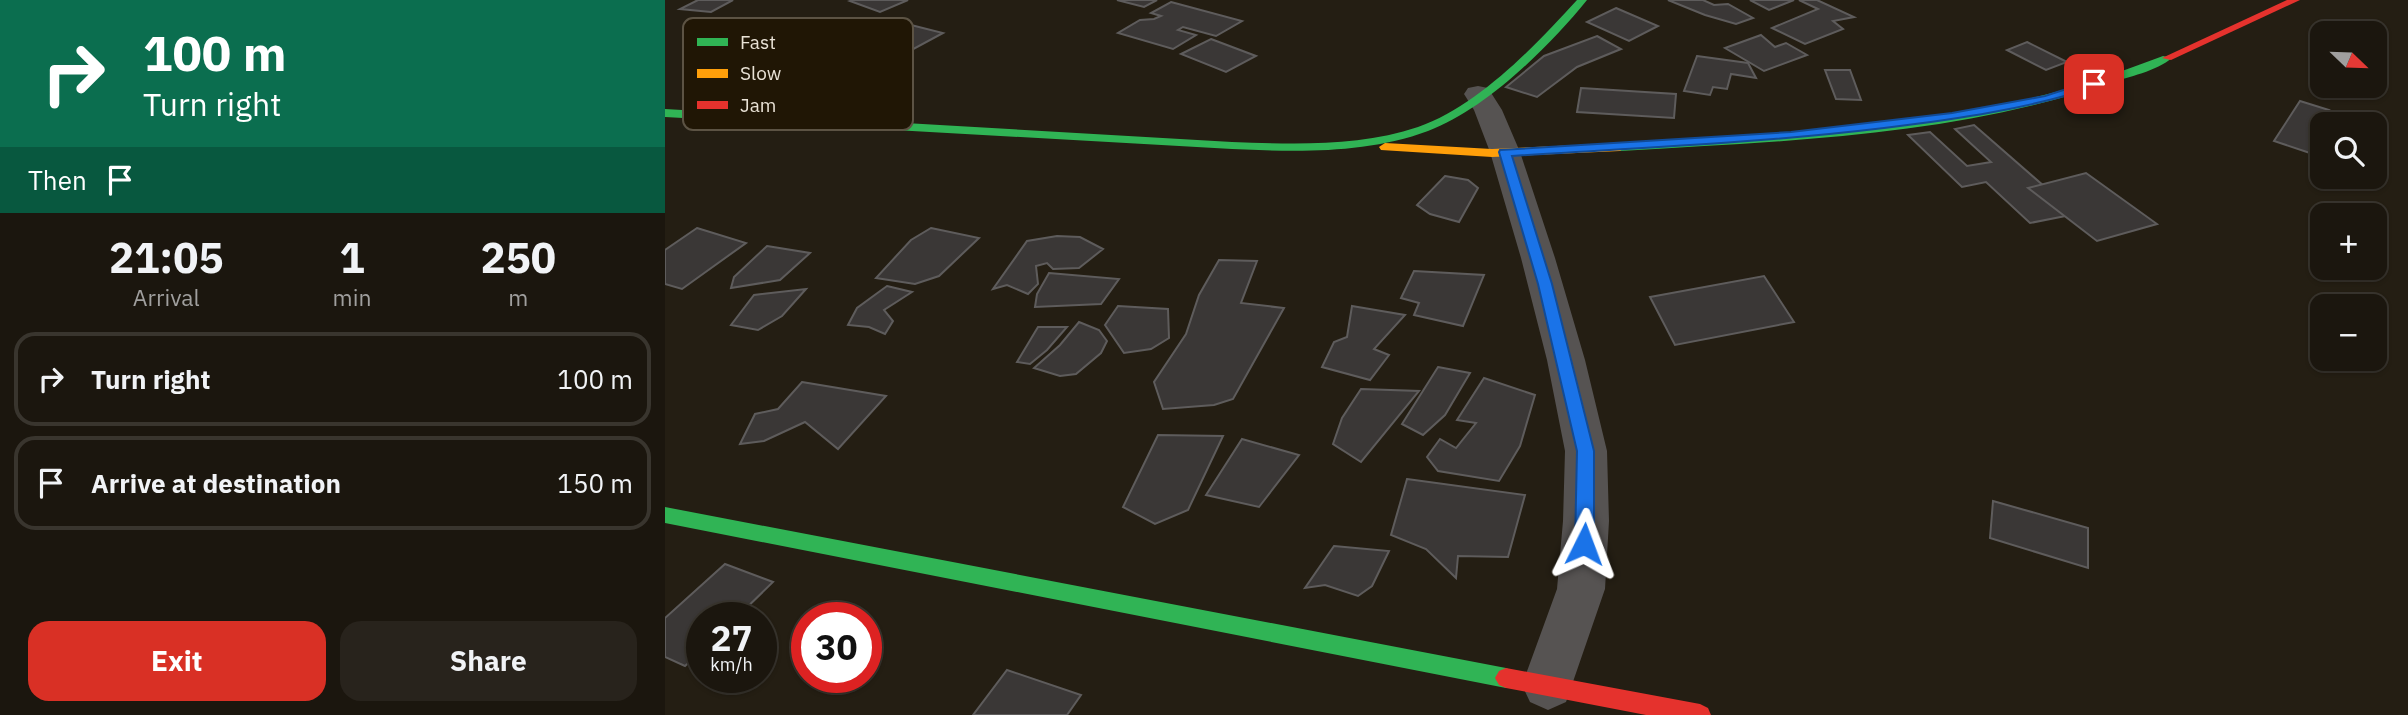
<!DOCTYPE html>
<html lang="en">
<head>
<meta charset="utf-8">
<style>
  :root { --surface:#1b160e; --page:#28231c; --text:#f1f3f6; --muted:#a09f9e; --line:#39352e; --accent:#d93025 }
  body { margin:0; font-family:"IBM Plex Sans",sans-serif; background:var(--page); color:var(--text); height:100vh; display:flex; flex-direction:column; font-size:26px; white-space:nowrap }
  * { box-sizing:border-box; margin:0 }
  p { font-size:23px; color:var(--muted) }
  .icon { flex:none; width:38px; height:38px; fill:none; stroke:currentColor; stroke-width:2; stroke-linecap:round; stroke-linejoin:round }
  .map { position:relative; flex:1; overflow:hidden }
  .details { display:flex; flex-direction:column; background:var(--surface); width:665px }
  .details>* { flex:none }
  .banner { background:#0b6e4f; color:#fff; overflow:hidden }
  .needle { width:46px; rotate:113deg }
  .buttons { position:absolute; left:1645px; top:21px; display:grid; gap:14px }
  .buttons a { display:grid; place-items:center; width:77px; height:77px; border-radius:14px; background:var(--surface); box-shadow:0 2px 5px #0004,0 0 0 2px var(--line); font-size:35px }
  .speed { position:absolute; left:21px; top:602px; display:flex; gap:14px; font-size:35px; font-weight:700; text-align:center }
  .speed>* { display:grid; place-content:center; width:91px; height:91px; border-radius:50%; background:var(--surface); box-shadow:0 2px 5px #0004,0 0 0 2px var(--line); line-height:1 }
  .speed small { font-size:18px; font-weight:400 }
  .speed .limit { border:10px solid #d22; background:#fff; color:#111 }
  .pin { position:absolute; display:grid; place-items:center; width:60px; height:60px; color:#fff; margin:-30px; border-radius:14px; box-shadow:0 4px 10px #0006 }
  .me { position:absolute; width:77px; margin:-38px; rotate:3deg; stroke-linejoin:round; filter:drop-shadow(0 0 5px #0008) }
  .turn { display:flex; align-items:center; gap:24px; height:147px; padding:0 28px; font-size:32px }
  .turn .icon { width:91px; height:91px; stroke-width:2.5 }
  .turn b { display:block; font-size:49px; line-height:60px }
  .then { display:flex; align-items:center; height:66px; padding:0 28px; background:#0003; gap:14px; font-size:26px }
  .eta { display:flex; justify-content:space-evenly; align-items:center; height:119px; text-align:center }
  .eta b { font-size:42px; font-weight:700; line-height:49px }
  .button { display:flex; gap:14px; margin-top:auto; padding:14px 28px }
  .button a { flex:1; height:80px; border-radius:21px; background:var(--accent); color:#fff; font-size:28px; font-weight:700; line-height:80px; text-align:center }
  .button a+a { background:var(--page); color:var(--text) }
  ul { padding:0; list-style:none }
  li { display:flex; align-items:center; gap:21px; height:94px; margin:0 14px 10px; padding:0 14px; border:4px solid var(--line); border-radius:21px }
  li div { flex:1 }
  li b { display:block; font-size:26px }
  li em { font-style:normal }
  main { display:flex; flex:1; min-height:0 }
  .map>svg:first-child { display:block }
  .building { fill:#3a3736; stroke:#5e5c5c; stroke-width:2 }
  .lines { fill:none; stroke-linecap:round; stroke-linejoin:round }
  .street { fill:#565352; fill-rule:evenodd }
  .fast { fill:#30b455; fill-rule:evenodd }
  .slow { fill:#ff9f0a; fill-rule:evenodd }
  .jam { fill:#e5322d; fill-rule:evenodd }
  .route { fill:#1a73e8; stroke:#114b97; stroke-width:2 }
  .key { fill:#201605; stroke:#5c5344; stroke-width:2 }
  .key-label { font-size:19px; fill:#e9e2d6 }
</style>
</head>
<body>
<main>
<section class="details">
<div class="banner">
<div class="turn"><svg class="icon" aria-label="right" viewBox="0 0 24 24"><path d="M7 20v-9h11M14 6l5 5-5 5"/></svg><div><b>100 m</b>Turn right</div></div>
<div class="then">Then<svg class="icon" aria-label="arrive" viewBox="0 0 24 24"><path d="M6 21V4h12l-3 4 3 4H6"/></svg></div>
</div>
<div class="eta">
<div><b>21:05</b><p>Arrival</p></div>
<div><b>1</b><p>min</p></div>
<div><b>250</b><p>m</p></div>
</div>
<ul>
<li><svg class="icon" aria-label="right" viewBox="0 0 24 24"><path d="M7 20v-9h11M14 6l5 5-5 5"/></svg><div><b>Turn right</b></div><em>100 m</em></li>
<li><svg class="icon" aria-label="arrive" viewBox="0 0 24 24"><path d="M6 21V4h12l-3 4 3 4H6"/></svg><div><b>Arrive at destination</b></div><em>150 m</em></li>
</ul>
<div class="button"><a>Exit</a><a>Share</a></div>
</section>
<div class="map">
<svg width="1743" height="715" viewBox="0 0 1743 715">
  <rect width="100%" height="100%" fill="#241e13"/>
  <g class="building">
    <path d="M 33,0 L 68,0 L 46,12 L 15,9 Z"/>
    <path d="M 188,0 L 243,0 L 215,12 L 185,1 Z"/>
    <path d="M 452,0 L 492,0 L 479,7 Z"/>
    <path d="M 1003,0 L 1038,0 L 1049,5 L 1063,4 L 1088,18 L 1071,24 L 1040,15 Z"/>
    <path d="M 1085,0 L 1129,0 L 1104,10 Z"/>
    <path d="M 1134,0 L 1152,0 L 1189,17 L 1168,21 L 1178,29 L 1140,44 L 1107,28 L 1153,9 Z"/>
    <path d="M 506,2 L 577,21 L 551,36 L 518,27 L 513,30 L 531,35 L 508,49 L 453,33 L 475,20 L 489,19 L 496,16 L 486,13 Z"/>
    <path d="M 951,8 L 993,26 L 964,41 L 922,22 Z"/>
    <path d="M 242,24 L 278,33 L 217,66 L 205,62 L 193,68 L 175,62 L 186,58 L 174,55 Z"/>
    <path d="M 1096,35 L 1110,47 L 1121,43 L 1142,55 L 1099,71 L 1060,48 Z"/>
    <path d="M 932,36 L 956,49 L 912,67 L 872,97 L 841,87 L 879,56 Z"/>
    <path d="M 546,39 L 591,56 L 561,72 L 516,54 Z"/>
    <path d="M 1362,42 L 1402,62 L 1381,70 L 1342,50 Z"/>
    <path d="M 1032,56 L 1083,63 L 1091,78 L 1066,74 L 1062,89 L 1048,87 L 1045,95 L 1019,91 Z"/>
    <path d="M 1160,70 L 1185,70 L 1196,100 L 1171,99 Z"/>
    <path d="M 916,88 L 1011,94 L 1009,118 L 912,112 Z"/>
    <path d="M 1635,101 L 1664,110 L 1660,115 L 1687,124 L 1657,124 L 1657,157 L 1609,141 Z"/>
    <path d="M 1309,125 L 1411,214 L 1365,223 L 1321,182 L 1297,187 L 1243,135 L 1265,132 L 1302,166 L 1326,162 L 1290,129 Z"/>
    <path d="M 1421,173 L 1492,224 L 1432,241 L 1363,188 Z"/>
    <path d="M 780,176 L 803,180 L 813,188 L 794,222 L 765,214 L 752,205 Z"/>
    <path d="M 32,228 L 81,243 L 17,289 L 0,284 L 0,250 Z"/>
    <path d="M 266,228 L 314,238 L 274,276 L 250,284 L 211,278 L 246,240 Z"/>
    <path d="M 392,236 L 415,237 L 438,249 L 414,268 L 388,269 L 382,263 L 371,266 L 373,284 L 363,294 L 342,285 L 328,289 L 362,241 Z"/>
    <path d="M 102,246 L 145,253 L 115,280 L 66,288 L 69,277 Z"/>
    <path d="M 554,260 L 592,261 L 576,303 L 619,308 L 568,399 L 549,405 L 498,409 L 489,382 L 521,334 L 534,295 Z"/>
    <path d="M 749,271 L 819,275 L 798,326 L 749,315 L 754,303 L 736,298 Z"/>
    <path d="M 384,273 L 454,279 L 436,304 L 370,307 L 372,294 Z"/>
    <path d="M 1099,276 L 1129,322 L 1010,345 L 985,297 Z"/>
    <path d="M 222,286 L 247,292 L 219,310 L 228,321 L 220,334 L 204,327 L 183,325 L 192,308 Z"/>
    <path d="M 141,289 L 117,316 L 93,330 L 66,325 L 89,295 Z"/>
    <path d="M 453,306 L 503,309 L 504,338 L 486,349 L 459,353 L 440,325 Z"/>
    <path d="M 687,306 L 740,315 L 709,349 L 724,355 L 705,380 L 657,367 L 669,342 L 682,337 Z"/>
    <path d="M 414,322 L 434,330 L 442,341 L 436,353 L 411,374 L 395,376 L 369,368 L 395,345 Z"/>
    <path d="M 373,327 L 402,327 L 382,350 L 365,364 L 352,362 Z"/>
    <path d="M 773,367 L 805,373 L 780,415 L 758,435 L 737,424 Z"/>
    <path d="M 819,378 L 870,395 L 855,446 L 834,481 L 773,471 L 762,457 L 775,439 L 791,448 L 811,423 L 792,420 Z"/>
    <path d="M 137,382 L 221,396 L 173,449 L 140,422 L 99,441 L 75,444 L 90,414 L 113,409 Z"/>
    <path d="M 696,389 L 754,391 L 696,462 L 668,444 L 677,418 Z"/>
    <path d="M 493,435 L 558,436 L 523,510 L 490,524 L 458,507 Z"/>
    <path d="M 577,439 L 634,455 L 594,507 L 541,495 Z"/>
    <path d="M 742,479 L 860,495 L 843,557 L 793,556 L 791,578 L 761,549 L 726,535 Z"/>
    <path d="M 1328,501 L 1423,528 L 1423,568 L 1325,538 Z"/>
    <path d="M 669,546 L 724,551 L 707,586 L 693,596 L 660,585 L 640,588 Z"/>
    <path d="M 60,564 L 108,582 L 71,618 L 37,618 L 37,650 L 20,666 L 0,657 L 0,618 Z"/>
    <path d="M 342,670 L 416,695 L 402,715 L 308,715 Z"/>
  </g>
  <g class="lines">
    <path class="street" d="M 813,86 L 823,88 L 837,110 L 855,152 L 890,258 L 920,360 L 942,451 L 944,521 L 940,589 L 901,702 L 883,710 L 865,702 L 857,685 L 892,589 L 898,521 L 900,451 L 882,360 L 856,258 L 825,152 L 809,110 L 799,94 L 803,88 Z"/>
    <g class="fast">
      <path d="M 912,0 L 922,0 C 884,47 820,110 763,131 C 701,154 632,152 567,149 L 0,117 L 0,109 L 567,142 C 628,144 694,147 753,127 C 813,106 870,46 912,0 Z"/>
      <path d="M 1498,56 L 1507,58 C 1492,71 1463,77 1444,83 C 1288,137 1118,141 955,151 L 949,147 L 955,143 C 1099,135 1247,130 1387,93 C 1425,84 1462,69 1498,56 Z"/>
      <path d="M 0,507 L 841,668 L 848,671 L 852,678 L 848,685 L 841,688 L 0,523 Z"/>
    </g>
    <path class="slow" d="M 720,143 L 827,149 L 955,143 L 961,147 L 955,151 L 827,157 L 716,150 L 714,147 Z"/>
    <g class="jam">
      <path d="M 1622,0 L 1635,0 L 1506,60 L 1497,58 Z"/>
      <path d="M 841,668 L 1035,704 L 1043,708 L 1046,715 L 981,715 L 841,688 L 834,685 L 830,678 L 834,671 Z"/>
    </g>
  </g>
  <path class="route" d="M 1429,80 L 1435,84 L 1433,86 C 1363,109 1292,119 1219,128 C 1095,143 971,148 847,156 L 887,284 L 929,451 L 929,544 L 926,550 L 919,552 L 912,550 L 910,544 L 912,451 L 873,284 L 834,152 L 835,150 L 1126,132 L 1287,113 L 1380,96 Z"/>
  <rect x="18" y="18" width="230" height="112" rx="10" class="key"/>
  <rect x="32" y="38" width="31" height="8" fill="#30b455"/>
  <rect x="32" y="69" width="31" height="9" fill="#ff9f0a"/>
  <rect x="32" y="101" width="31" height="8" fill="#e5322d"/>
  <g class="key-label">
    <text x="75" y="49">Fast</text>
    <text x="75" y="80">Slow</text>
    <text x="75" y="112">Jam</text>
  </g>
</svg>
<div class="buttons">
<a><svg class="needle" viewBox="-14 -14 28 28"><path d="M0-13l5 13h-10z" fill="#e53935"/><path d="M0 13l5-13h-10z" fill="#a09f9e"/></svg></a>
<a><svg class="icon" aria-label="search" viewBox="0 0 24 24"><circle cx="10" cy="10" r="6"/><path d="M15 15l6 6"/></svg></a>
<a>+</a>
<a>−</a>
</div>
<div class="speed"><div>27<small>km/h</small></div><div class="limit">30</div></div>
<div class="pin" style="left:1429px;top:84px;background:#d93025"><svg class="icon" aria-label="arrive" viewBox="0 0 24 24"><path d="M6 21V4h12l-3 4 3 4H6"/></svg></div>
<svg class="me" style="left:919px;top:544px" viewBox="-20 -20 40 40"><path d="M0-17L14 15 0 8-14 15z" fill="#1a73e8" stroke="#fff" stroke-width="4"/></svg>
</div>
</main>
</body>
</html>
